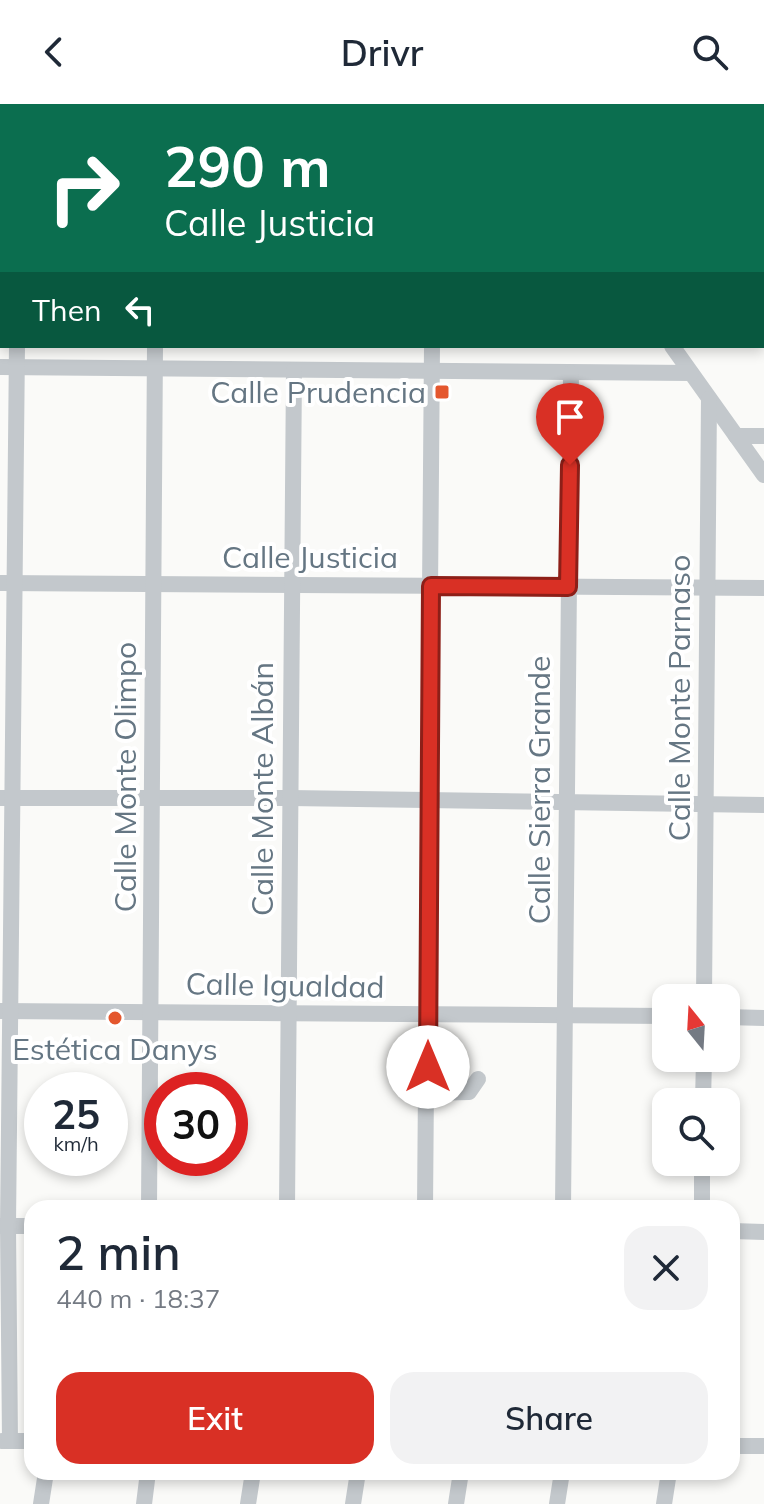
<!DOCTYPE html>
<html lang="en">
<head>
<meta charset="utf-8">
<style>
  :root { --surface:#fff; --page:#f2f2f3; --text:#1f2937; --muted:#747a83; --accent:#d93025 }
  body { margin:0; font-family:Mulish,sans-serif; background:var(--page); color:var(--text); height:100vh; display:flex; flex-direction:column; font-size:30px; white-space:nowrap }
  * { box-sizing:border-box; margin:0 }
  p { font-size:26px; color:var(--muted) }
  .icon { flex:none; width:44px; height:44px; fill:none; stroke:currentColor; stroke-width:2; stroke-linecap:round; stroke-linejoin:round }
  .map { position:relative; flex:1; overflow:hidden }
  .sheet { position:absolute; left:24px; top:1096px; width:716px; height:280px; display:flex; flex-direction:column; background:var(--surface); border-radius:24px; box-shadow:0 4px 12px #0003 }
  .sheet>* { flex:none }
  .banner { position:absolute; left:0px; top:0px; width:764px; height:244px; box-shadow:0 4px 12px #0003; background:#0b6e4f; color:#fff; overflow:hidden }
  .needle { width:52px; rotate:342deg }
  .tools { position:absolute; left:652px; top:880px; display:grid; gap:16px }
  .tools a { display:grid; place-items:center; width:88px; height:88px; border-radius:16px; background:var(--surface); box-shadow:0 4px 12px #0003; font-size:40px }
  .speed { position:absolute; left:24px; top:968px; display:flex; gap:16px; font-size:40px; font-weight:700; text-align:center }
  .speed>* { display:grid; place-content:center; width:104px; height:104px; border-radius:50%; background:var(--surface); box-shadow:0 4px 12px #0003; line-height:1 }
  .speed small { font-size:20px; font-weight:400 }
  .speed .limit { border:12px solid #d22; background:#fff; color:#111 }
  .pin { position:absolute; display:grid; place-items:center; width:68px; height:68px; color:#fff; margin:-82px -34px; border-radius:50% 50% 50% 0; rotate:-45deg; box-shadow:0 0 8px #0007 }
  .pin .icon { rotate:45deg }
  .me { position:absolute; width:88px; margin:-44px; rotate:0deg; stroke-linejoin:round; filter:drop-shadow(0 0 6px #0008) }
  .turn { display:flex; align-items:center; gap:28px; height:168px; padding:0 32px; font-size:36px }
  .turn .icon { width:104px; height:104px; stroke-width:2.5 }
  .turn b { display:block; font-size:56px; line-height:68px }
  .then { display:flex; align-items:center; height:76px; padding:0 32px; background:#0003; gap:16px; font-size:30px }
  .round { display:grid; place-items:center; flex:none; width:84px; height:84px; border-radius:24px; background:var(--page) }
  .overview { display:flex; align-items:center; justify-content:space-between; height:136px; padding:0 32px }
  h1 { font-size:48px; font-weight:600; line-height:60px }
  .button { display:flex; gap:16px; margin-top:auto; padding:16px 32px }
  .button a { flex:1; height:92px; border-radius:24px; background:var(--accent); color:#fff; font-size:32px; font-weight:600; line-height:92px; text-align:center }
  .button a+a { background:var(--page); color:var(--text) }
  header { display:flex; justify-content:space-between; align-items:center; height:104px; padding:0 32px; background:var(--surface); font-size:36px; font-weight:600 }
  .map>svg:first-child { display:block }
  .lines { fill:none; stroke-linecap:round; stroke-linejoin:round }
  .minor { stroke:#c3c8cc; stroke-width:16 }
  .route-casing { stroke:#8d1f18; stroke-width:20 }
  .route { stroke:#d93025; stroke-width:14 }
  .poi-dot { fill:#e4572e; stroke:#fff; stroke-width:3 }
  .labels { text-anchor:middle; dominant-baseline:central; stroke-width:8; stroke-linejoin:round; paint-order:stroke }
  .poi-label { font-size:30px; fill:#657683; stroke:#fff; text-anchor:end }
  .street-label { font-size:30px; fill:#657683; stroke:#fff }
</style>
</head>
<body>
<header><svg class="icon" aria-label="back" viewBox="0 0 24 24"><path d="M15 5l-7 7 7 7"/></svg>Drivr<svg class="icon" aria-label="search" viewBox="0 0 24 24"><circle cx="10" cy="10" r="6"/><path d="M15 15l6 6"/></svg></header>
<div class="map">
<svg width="764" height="1400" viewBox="0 0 764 1400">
  <rect width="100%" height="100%" fill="#fafaf8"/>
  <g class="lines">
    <g class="minor">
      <path d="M 400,0 L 400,2"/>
      <path d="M 571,0 L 571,2"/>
      <path d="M 667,0 L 667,2"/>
      <path d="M 426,1 L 451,2"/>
      <path d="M 60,2 L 60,0"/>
      <path d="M 202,2 L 202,0"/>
      <path d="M 462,2 L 462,0"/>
      <path d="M 526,2 L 531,0"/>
      <path d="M 762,29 L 764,29"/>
      <path d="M 0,82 L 2,82"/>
      <path d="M 762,184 L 764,184"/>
      <path d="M 672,242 L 764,371"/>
      <path d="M 0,263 L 691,269"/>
      <path d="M 736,332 L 764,332"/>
      <path d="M 0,479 L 764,484"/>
      <path d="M 0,694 L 290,694 L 764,701"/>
      <path d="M 704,894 L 709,295"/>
      <path d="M 0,907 L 666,912"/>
      <path d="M 726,913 L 764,914"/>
      <path d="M 428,989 L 469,988 L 478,975"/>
      <path d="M 703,998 L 704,954"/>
      <path d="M 149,1104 L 155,242"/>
      <path d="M 287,1104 L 294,266"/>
      <path d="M 425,1104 L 432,242"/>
      <path d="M 563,1104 L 571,269"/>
      <path d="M 702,1104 L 702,1058"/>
      <path d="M 0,1122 L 32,1122"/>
      <path d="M 732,1127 L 764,1128"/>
      <path d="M 2,1337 L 32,1337"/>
      <path d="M 10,1337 L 8,1122 L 17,242"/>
      <path d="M 732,1342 L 764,1342"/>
      <path d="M 41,1400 L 46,1368"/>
      <path d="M 144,1400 L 148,1368"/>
      <path d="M 248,1400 L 253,1368"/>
      <path d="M 353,1400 L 358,1368"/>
      <path d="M 456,1400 L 461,1368"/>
      <path d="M 557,1400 L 562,1368"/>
      <path d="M 664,1400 L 669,1368"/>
    </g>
  </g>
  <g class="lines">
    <defs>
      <path id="route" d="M 428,963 L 431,482 L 568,483 L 570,361"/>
    </defs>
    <use href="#route" class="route-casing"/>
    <use href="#route" class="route"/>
  </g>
  <g class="poi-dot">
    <rect x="434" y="280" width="16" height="16" rx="4"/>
    <circle cx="115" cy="914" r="8"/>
  </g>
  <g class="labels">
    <g class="poi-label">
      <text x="426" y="288">Calle Prudencia</text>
      <text x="115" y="945" text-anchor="middle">Estética Danys</text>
    </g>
    <g class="street-label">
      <text x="310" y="453">Calle Justicia</text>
      <text transform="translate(679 594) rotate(-90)">Calle Monte Parnaso</text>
      <text transform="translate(125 673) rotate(-90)">Calle Monte Olimpo</text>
      <text transform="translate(262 685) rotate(-90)">Calle Monte Albán</text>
      <text transform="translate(539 686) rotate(-90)">Calle Sierra Grande</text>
      <text transform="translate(285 881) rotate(1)">Calle Igualdad</text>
    </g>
  </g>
</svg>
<div class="tools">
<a><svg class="needle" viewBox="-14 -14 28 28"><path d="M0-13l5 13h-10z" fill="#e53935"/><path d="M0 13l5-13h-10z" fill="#747a83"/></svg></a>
<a><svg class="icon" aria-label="search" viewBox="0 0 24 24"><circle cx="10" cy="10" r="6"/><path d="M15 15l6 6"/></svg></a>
</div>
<div class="speed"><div>25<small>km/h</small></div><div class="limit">30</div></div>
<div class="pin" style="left:570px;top:361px;background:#d93025"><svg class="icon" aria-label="arrive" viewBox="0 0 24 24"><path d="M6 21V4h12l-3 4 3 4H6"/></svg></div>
<svg class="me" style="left:428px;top:963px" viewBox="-20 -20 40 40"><circle r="19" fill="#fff"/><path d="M0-13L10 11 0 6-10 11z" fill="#d93025"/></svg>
<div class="banner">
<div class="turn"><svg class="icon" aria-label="right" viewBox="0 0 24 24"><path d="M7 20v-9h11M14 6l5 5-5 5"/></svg><div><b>290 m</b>Calle Justicia</div></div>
<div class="then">Then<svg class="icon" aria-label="left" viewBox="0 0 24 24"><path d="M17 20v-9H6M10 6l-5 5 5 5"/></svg></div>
</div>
<section class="sheet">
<div class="overview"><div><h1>2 min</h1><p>440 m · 18:37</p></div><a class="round"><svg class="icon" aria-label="close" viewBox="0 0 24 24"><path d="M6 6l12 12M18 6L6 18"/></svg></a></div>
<div class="button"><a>Exit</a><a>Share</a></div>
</section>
</div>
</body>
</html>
